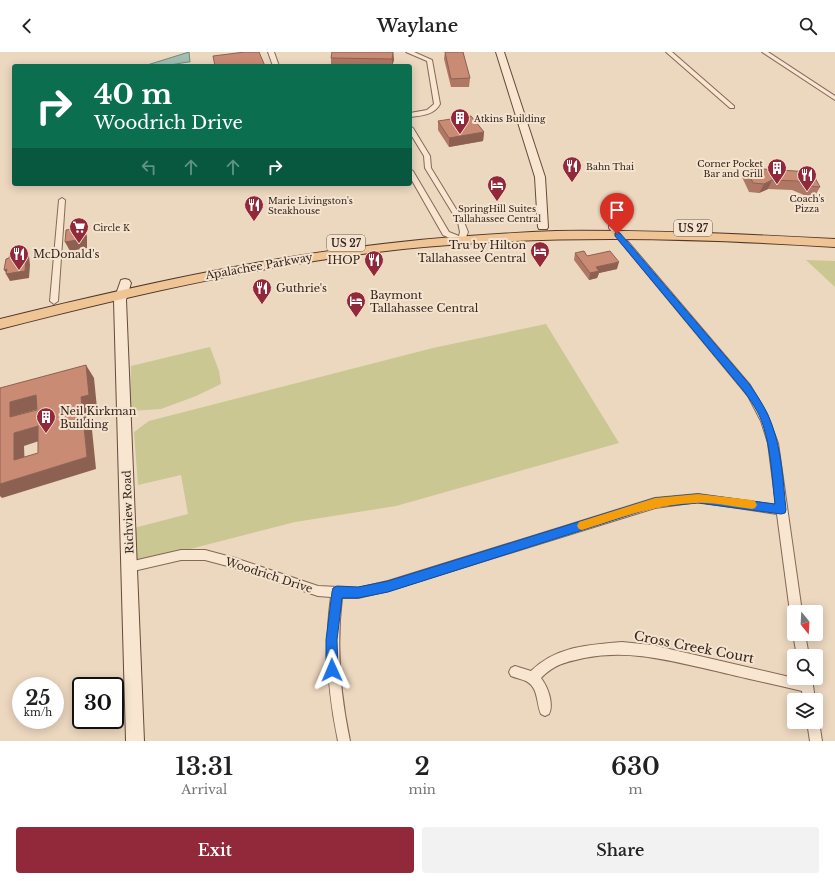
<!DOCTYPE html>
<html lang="en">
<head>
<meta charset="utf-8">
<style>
  :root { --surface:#fff; --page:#f2f2f2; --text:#222; --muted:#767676; --accent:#92293b }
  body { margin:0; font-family:"Libre Baskerville",serif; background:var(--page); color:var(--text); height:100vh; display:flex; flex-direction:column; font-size:15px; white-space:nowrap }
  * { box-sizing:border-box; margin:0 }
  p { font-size:13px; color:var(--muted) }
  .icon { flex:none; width:22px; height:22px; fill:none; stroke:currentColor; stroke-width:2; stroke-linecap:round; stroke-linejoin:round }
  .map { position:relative; height:689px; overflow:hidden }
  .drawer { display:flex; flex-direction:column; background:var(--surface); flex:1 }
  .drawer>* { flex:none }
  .guide { position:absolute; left:12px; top:12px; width:400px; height:122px; border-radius:4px; box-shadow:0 2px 10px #0003; background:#0b6e4f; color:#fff; overflow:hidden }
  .needle { width:26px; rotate:162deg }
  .buttons { position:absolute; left:787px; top:553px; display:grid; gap:8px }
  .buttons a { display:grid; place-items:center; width:36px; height:36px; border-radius:4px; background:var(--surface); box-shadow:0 2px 10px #0003; font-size:20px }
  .speed { position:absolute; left:12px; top:625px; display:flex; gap:8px; font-size:20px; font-weight:700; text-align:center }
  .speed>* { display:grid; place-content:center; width:52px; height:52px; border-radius:50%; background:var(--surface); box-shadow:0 2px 10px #0003; line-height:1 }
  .speed small { font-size:10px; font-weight:400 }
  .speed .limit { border:2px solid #111; border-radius:6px; background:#fff; color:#111 }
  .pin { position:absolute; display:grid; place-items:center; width:34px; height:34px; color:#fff; margin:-41px -17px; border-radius:50% 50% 50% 0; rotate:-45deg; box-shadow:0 0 4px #0007 }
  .pin .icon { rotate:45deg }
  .me { position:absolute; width:44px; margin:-22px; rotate:359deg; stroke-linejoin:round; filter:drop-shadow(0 0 3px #0008) }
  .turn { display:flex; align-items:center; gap:14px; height:84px; padding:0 16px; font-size:18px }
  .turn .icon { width:52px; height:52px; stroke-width:2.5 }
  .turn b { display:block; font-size:28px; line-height:34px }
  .lanes { display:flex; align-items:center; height:38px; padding:0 16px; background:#0003; justify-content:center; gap:20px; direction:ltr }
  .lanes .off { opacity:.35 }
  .eta { display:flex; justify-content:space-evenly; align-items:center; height:68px; text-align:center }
  .eta b { font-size:24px; font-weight:600; line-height:28px }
  .button { display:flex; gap:8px; margin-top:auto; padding:8px 16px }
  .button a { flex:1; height:46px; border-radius:4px; background:var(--accent); color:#fff; font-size:16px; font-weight:600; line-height:46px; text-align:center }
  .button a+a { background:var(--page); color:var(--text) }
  header { display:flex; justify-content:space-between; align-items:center; height:52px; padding:0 16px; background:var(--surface); font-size:18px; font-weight:600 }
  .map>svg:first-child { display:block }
  .green { fill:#cac793 }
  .water { fill:#a2beb1; stroke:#6a8b7d }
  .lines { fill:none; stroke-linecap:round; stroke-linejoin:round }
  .street-casing { stroke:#846858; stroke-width:2 }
  .secondary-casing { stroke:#664a3b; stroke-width:2 }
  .primary-casing { stroke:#52382c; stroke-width:2 }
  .street { fill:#f8e6d1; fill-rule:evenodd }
  .secondary { fill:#f8e6d1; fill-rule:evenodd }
  .primary { fill:#f0c596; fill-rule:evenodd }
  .wall { fill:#ae7865 }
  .shaded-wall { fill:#8d6152 }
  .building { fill:#ca8b75; stroke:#8d6152; fill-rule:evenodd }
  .route { fill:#1a73e8; stroke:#114b97 }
  .slow { fill:#f59e0b }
  .labels { text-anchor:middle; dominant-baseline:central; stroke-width:4; stroke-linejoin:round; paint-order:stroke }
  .far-poi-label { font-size:9px; fill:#34241c; stroke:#f4e3ce; text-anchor:start }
  .shield { fill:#f4e3ce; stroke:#6e5d51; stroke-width:1 }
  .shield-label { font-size:10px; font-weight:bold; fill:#34241c }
  .poi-label { font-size:11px; fill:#34241c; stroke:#f4e3ce; text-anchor:start }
  .street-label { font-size:11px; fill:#34241c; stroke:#f4e3ce }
  .near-street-label { font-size:13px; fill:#34241c; stroke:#f4e3ce }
</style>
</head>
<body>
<header><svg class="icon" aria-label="back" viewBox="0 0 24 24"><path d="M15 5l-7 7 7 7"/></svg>Waylane<svg class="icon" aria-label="search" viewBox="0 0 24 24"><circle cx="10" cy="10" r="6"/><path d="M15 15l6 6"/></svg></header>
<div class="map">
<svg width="835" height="689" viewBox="0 0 835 689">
  <rect width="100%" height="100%" fill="#ecd7bf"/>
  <g class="green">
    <path d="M 806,208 L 835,209 L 835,235 Z"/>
    <path d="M 546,272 L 619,391 L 396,454 L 295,470 L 136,511 L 134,476 L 188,462 L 181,423 L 138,433 L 134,380 L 149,369 L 433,296 Z"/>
    <path d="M 210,295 L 219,319 L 221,332 L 196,344 L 161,357 L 130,359 L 131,314 Z"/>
  </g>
  <path class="water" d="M 189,0 L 190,10 L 188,10 L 164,14 L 144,14 Z"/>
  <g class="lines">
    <defs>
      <g id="street">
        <path d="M 268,0 L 274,0 L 279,14 L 273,14 Z"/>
        <path d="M 406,0 L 414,0 L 432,8 L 440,52 C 434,63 421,64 410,65 L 410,61 L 427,58 L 434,52 L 427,9 Z"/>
        <path d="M 666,0 L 672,0 L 734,54 L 734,56 L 730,56 Z"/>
        <path d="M 762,0 L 768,0 L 835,44 L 835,48 Z"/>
        <path d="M 410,74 L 413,76 L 430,104 L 431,116 L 464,170 L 468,180 L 464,190 L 458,190 L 443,183 L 410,125 L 410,117 L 413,119 L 449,180 L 459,184 L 460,180 L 458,170 L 425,116 L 424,104 L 410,81 Z"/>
        <path d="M 62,146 L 65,148 L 58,249 L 54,252 L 50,249 L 59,148 Z"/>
        <path d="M 609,172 L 613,172 L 750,333 L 767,362 L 778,391 L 802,560 L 794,560 L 794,565 L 790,560 L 777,462 L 698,450 L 655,456 L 388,539 L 358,546 L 342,546 C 336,595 340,641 350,689 L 338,689 C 328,641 324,594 331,545 L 318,544 L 235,516 L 205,508 L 181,508 L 129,520 L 125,519 L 124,515 L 125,511 L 129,510 L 181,498 L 205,498 L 235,506 L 318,534 L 358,536 L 388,529 L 655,446 L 698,442 L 776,453 L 768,391 L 761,369 L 748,344 L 609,176 Z"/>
        <path d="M 794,580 L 794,582 L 805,582 L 809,604 L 797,604 L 793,582 Z"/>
        <path d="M 622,590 L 652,593 L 794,626 L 812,626 L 815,648 L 803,648 L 802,639 C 773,632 744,626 716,619 C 670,609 632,597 584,606 C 566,610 555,612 541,626 C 548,635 554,652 549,662 L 545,664 L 541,662 C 536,651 539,636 526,629 C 521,627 516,626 511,624 L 509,620 L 511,616 L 515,614 L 531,619 C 557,594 588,593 622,590 Z"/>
        <path d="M 816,665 L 819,670 L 822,689 L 810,689 L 807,670 L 816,670 Z"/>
      </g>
      <g id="secondary">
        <path d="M 496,0 L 504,0 L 545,125 L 548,175 L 547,177 L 539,177 L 538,175 L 535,125 Z"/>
        <path d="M 125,227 L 129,228 L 131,231 L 126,248 L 144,689 L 126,689 L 114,248 L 121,228 Z"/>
      </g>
      <path id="primary" d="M 556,179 C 649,178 742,182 835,187 L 835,195 C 691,186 547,182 403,197 C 267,212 133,243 0,277 L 0,267 C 114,239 228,213 344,197 C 414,187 485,182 556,179 Z"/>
    </defs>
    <use href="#street" class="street-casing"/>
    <use href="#secondary" class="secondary-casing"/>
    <use href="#primary" class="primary-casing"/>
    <use href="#street" class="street"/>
    <use href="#secondary" class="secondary"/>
    <use href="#primary" class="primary"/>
  </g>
  <g class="wall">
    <path d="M 393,0 L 394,8 L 392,14 L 331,14 L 331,6 Z"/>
    <path d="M 445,0 L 463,0 L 470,26 L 469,35 L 451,35 L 444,7 Z"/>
    <path d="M 438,69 L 484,80 L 483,89 L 449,95 L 438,78 Z"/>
    <path d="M 746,116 L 820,135 L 815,144 L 804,143 L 792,138 L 768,137 L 759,141 L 749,140 L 742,125 Z"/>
    <path d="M 575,201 L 587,204 L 617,217 L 599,221 L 597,226 L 589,228 L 574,208 Z"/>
  </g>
  <g class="shaded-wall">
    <path d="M 393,0 L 394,8 L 392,14 L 392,7 Z"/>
    <path d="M 484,80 L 483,89 L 449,95 L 449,86 Z"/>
    <path d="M 772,128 L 768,137 L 759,141 L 764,132 Z"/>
    <path d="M 83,175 L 87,184 L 87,196 L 70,199 L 65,190 Z"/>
    <path d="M 22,196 L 25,201 L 25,197 L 29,204 L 30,213 L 29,226 L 10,229 L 6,222 L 7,222 L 4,218 L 7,217 L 22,198 Z"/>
    <path d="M 619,210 L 617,217 L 599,221 L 597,226 L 589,228 L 590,221 L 596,215 Z"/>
    <path d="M 86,313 L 94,326 L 97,356 L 90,358 L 96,417 L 2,446 L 0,444 L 0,432 L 87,405 L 81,345 Z"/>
    <path d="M 36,343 L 46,355 L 10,365 L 10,350 Z"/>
    <path d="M 38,374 L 48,386 L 24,394 L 25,420 L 14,408 L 14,381 Z"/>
  </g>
  <g class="building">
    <path d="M 245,0 L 259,0 L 265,14 L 215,14 L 213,4 Z"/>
    <path d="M 332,0 L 393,0 L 392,7 L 331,6 Z"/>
    <path d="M 445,0 L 463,0 L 470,26 L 451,27 Z"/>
    <path d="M 471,64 L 484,80 L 449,86 L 438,69 Z"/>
    <path d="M 746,116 L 812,120 L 820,135 L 809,134 L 797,129 L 772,128 L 764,132 L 753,131 Z"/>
    <path d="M 83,175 L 83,187 L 65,190 L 66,178 Z"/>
    <path d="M 22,196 L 22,198 L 25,197 L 26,206 L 25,219 L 6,222 L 7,217 L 4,218 L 6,207 L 9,206 L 10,202 L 14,201 L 15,197 Z"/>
    <path d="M 584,199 L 587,204 L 610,199 L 619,210 L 596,215 L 599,219 L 590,221 L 575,201 Z"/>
    <path d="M 86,313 L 89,343 L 81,345 L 87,405 L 0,432 L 0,336 ZM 36,343 L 37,358 L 10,365 L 10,350 ZM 38,374 L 38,401 L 14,408 L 14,381 Z"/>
  </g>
  <path class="route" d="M 617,180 L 620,181 L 750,333 C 758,345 767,358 772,373 C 782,400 783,429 786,458 L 785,461 L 781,462 L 698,451 L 655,455 L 388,540 L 358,546 L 342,546 L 337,588 L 338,618 L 337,622 L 332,624 L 328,622 L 326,618 L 326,588 L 332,540 L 333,536 L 337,534 L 358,535 L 388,529 L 655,446 L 698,442 L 775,452 C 772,426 771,398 763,373 C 759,360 751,349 743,338 L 615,184 L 615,181 Z"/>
  <path class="slow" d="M 698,442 L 752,448 L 755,449 L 757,453 L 755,456 L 752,457 C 734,455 714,450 696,451 C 656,452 620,466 582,478 L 579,477 L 577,474 L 579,470 L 582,469 L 655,446 Z"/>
  <defs>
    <symbol id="building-pin" viewBox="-11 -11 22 30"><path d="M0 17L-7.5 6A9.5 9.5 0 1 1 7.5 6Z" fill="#92293b" stroke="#f4e3ce"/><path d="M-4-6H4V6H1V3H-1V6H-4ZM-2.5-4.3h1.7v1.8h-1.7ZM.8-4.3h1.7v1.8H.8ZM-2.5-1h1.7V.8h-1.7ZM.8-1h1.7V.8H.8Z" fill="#fff"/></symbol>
    <symbol id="restaurant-pin" viewBox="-11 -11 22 30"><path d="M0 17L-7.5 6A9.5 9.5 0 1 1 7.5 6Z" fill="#92293b" stroke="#f4e3ce"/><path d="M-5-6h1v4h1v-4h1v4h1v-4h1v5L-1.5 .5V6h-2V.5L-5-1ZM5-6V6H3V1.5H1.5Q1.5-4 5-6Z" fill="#fff"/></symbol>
    <symbol id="hotel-pin" viewBox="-11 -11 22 30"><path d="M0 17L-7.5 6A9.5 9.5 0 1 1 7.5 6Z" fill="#92293b" stroke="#f4e3ce"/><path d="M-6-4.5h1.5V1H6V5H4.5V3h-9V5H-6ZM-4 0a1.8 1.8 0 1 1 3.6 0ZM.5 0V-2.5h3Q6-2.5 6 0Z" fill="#fff"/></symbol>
    <symbol id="supermarket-pin" viewBox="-11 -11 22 30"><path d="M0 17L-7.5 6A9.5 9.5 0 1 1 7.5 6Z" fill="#92293b" stroke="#f4e3ce"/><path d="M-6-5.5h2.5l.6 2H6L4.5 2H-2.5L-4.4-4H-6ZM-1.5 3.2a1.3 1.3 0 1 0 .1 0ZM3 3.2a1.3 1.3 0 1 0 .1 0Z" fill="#fff"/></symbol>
  </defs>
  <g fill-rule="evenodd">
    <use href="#building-pin" x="449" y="55" width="22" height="30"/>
    <use href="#restaurant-pin" x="561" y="103" width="22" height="30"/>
    <use href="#building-pin" x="766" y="105" width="22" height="30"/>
    <use href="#restaurant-pin" x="796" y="112" width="22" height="30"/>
    <use href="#hotel-pin" x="486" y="122" width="22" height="30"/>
    <use href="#restaurant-pin" x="243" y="142" width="22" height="30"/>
    <use href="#supermarket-pin" x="68" y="164" width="22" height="30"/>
    <use href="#hotel-pin" x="529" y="188" width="22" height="30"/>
    <use href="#restaurant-pin" x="8" y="191" width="22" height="30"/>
    <use href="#restaurant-pin" x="363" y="197" width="22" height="30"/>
    <use href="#restaurant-pin" x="251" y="225" width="22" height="30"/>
    <use href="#hotel-pin" x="345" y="238" width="22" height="30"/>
    <use href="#building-pin" x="35" y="354" width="22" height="30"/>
  </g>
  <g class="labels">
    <g class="far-poi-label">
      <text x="474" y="66">Atkins Building</text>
      <text x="763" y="111" text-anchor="end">Corner Pocket<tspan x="763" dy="10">Bar and Grill</tspan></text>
      <text x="586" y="114">Bahn Thai</text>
      <text x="807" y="146" text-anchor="middle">Coach's<tspan x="807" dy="10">Pizza</tspan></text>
      <text x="268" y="148">Marie Livingston's<tspan x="268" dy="10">Steakhouse</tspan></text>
      <text x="497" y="156" text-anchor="middle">SpringHill Suites<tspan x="497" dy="10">Tallahassee Central</tspan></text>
      <text x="93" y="175">Circle K</text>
    </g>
    <g class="shield">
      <rect x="674" y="168" width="38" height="16" rx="3"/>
      <rect x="327" y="183" width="38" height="16" rx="3"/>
    </g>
    <g class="shield-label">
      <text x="693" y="176">US 27</text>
      <text x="346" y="191">US 27</text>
    </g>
    <g class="poi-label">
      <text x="526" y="193" text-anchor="end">Tru by Hilton<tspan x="526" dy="13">Tallahassee Central</tspan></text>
      <text x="33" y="202">McDonald's</text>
      <text x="360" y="208" text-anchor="end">IHOP</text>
      <text x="276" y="236">Guthrie's</text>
      <text x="370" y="243">Baymont<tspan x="370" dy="13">Tallahassee Central</tspan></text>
      <text x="60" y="359">Neil Kirkman<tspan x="60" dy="13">Building</tspan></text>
    </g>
    <g class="street-label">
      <text transform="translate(259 214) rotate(-10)">Apalachee Parkway</text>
      <text transform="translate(128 460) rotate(-92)">Richview Road</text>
      <text transform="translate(269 523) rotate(18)">Woodrich Drive</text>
    </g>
    <g class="near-street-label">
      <text transform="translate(694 595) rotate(11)">Cross Creek Court</text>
    </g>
  </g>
</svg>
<div class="buttons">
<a><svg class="needle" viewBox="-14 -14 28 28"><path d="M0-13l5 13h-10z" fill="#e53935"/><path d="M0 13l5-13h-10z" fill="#767676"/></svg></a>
<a><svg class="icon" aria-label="search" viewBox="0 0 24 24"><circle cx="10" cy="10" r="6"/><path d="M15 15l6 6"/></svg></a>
<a><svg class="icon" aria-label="layers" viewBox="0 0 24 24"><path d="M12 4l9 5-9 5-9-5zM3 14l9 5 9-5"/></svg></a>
</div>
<div class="speed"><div>25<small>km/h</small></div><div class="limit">30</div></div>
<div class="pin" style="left:617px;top:182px;background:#d93025"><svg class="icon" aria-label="arrive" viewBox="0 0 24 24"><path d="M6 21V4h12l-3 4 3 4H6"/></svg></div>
<svg class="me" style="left:332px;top:618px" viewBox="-20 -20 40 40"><path d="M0-17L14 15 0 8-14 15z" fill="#1a73e8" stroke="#fff" stroke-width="4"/></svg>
<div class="guide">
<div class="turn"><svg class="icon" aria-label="right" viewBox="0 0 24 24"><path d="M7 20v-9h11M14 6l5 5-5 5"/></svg><div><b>40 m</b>Woodrich Drive</div></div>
<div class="lanes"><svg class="icon off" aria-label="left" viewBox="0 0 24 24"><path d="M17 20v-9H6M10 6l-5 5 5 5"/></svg><svg class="icon off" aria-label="ahead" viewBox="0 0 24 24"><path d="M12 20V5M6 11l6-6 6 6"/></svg><svg class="icon off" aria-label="ahead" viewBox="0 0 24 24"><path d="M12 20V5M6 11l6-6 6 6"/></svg><svg class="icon" aria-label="right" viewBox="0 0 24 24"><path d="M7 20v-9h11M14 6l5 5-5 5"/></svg></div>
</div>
</div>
<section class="drawer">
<div class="eta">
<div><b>13:31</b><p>Arrival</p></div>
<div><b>2</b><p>min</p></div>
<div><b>630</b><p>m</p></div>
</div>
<div class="button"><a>Exit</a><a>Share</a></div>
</section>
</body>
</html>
